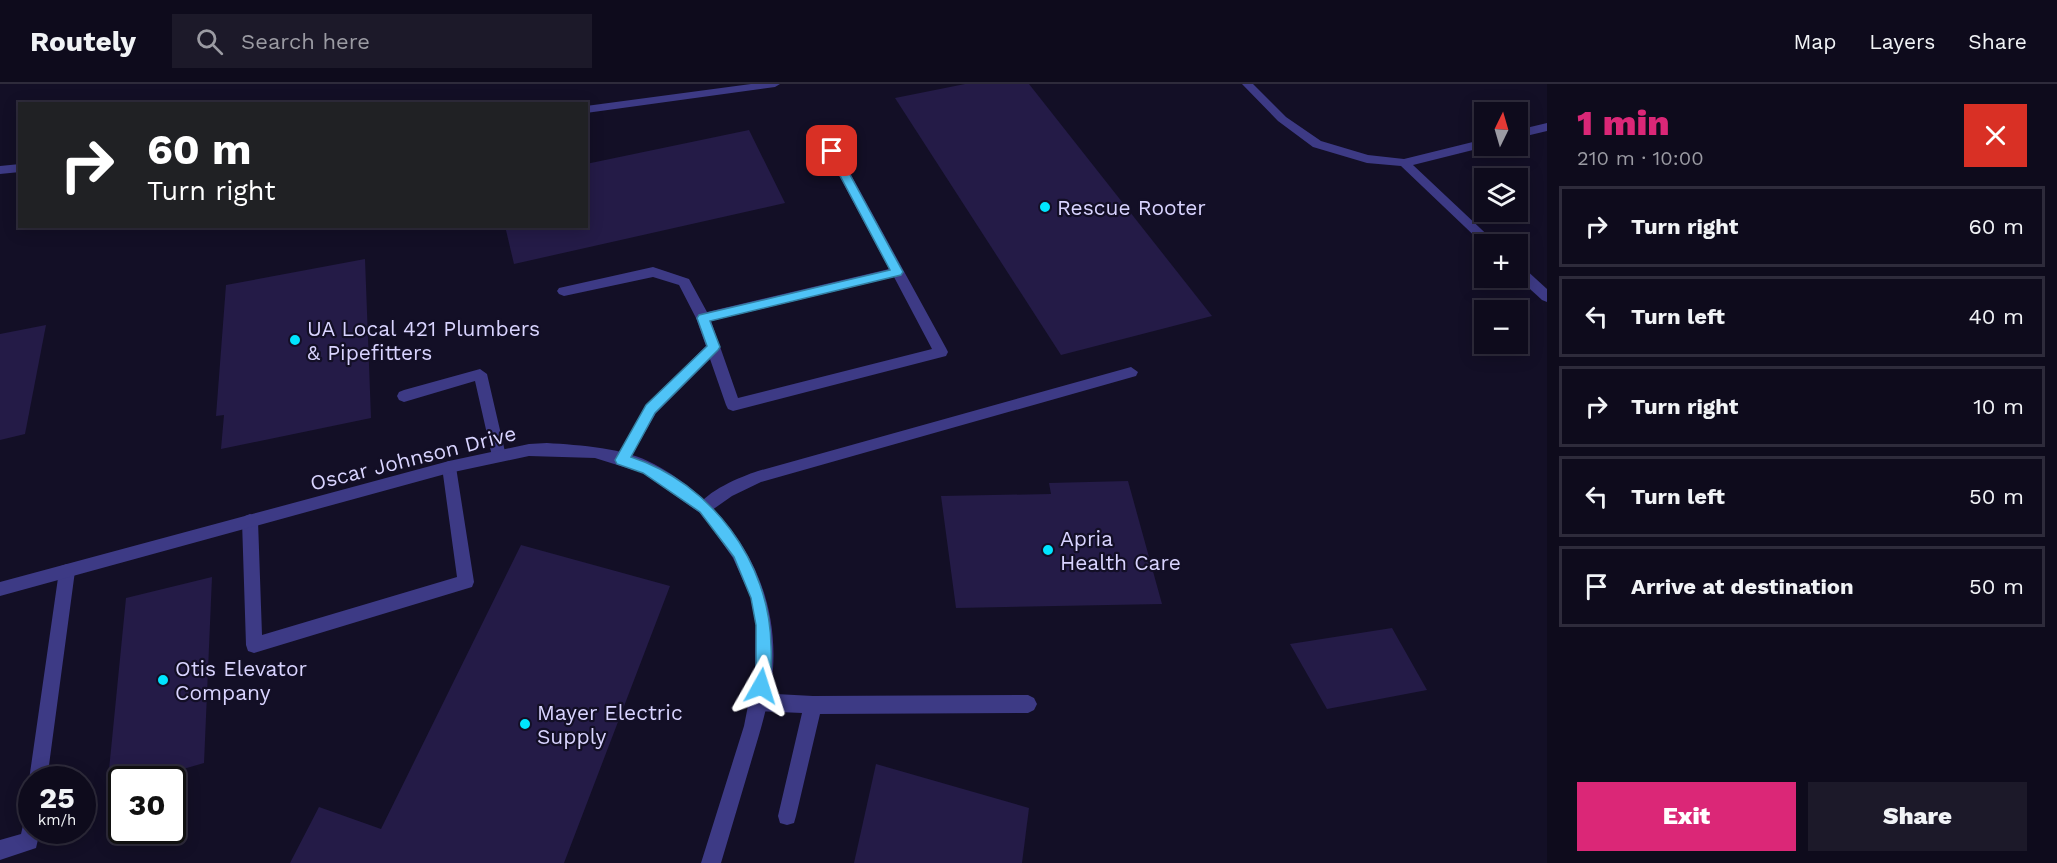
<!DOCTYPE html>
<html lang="en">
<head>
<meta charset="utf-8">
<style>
  :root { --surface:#0e0b1c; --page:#1c1929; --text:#f1f3f6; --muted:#9b9ba3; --line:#2e2b3b; --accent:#db2777 }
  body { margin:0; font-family:"Work Sans",sans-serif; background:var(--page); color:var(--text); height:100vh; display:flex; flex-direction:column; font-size:22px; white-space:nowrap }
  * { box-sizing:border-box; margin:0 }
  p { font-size:20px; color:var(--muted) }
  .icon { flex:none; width:33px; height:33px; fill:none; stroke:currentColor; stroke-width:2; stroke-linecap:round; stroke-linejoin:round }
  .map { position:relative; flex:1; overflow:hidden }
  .side { display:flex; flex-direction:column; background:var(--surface); width:510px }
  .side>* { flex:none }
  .top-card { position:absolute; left:18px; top:18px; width:570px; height:126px; border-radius:0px; box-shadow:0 3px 15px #0003,0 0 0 2px var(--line); background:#202124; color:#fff; overflow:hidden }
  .needle { width:39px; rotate:5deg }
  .buttons { position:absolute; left:1474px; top:18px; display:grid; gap:12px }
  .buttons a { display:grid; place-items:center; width:54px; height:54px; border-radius:0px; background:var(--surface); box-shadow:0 3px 15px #0003,0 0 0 2px var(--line); font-size:30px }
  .speed { position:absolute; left:18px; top:682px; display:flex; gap:12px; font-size:30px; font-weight:700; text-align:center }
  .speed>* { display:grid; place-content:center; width:78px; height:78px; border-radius:50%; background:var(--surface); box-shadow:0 3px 15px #0003,0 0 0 2px var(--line); line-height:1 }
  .speed small { font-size:15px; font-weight:400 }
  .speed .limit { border:3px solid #111; border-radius:9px; background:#fff; color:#111 }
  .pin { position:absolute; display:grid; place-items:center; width:51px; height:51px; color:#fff; margin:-26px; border-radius:12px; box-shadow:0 3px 9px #0006 }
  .me { position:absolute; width:66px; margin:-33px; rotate:6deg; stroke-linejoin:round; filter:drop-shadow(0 0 4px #0008) }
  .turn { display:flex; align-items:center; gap:21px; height:126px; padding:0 30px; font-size:27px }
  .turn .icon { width:78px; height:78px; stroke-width:2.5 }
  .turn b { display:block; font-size:42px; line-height:51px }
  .round { display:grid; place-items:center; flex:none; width:63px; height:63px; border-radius:0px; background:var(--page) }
  .headline { display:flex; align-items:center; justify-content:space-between; height:102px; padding:0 30px }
  h1 { font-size:36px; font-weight:800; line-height:45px; color:var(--accent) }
  .primary-button { display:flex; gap:12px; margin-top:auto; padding:12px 30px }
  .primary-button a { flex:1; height:69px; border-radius:0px; background:var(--accent); color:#fff; font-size:24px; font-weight:800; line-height:69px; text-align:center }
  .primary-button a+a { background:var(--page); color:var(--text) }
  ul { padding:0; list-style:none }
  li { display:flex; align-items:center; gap:18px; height:81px; margin:0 12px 9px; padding:0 18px; border:3px solid var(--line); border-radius:0px }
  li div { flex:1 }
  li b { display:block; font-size:22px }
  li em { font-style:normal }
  header { display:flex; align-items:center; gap:36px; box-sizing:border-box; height:84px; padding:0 30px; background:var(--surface); border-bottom:2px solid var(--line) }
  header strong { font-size:28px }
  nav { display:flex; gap:33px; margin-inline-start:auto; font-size:21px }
  .search { width:420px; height:54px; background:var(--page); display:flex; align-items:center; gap:15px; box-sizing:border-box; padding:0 21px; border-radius:0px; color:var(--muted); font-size:22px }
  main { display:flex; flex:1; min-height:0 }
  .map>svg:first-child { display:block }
  .building { fill:#241b47 }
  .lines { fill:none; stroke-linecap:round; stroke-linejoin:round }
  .service { fill:#3d3a85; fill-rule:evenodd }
  .minor { fill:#3d3a85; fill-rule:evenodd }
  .route { fill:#4fc3f7; stroke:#337fa1; stroke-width:1.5 }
  .poi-dot { fill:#00e5ff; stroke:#130f26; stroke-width:2 }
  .labels { text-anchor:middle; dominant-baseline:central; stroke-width:4.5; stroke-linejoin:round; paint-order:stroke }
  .poi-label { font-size:21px; fill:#d9d4ff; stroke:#130f26; text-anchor:start }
  .street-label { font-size:21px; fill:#d9d4ff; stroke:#130f26 }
</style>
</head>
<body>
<header>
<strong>Routely</strong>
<div class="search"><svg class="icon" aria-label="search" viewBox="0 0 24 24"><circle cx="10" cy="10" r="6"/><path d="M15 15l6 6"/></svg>Search here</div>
<nav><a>Map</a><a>Layers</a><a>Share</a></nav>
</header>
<main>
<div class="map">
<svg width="1547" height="779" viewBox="0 0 1547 779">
  <rect width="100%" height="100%" fill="#130f26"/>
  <g class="building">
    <path d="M 965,0 L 1029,0 L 1212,232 L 1061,271 L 895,14 Z"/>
    <path d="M 749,46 L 785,119 L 514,180 L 505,142 L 586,142 L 586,80 Z"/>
    <path d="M 365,175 L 371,334 L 221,365 L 224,331 L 216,332 L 226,201 Z"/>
    <path d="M 46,241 L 25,350 L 0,356 L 0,250 Z"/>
    <path d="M 1128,397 L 1162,520 L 956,524 L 941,412 L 1051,410 L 1049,399 Z"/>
    <path d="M 521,461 L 670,502 L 564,779 L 290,779 L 319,723 L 381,745 Z"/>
    <path d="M 212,493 L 204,679 L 145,696 L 108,696 L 126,514 Z"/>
    <path d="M 1392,544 L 1427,606 L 1327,625 L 1290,560 Z"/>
    <path d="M 876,680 L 1029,724 L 1022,779 L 854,779 Z"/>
  </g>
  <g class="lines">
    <g class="service">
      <path d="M 751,0 L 780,0 L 775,3 L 586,29 L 586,22 Z"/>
      <path d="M 832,63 L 838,67 L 946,264 L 948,268 L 946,272 L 733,327 L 728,325 L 726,321 L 710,275 L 656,329 L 627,380 L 622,382 L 617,380 L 615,376 L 646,321 L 706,262 L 696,234 L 679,201 L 653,193 L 564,212 L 559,210 L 557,207 L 559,204 L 653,183 L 689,195 L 707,228 L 889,185 L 826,67 ZM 894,193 L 932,265 L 738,314 L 711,237 Z"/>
      <path d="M 20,80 L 20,88 L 0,90 L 0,82 Z"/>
      <path d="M 1131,283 L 1138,288 L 1136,292 L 761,398 L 732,412 L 705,431 L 700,429 L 697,424 C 706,407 740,393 758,387 Z"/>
      <path d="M 480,285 L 487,290 L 506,372 L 504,376 L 499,378 L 494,376 L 492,372 L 475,297 L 404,318 L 399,316 L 397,312 L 399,308 L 404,306 Z"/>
      <path d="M 449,377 L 454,379 L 456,383 L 474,498 L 472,503 L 254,569 L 248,567 L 246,561 L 242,437 L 245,432 L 250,430 L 255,432 L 258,437 L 262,551 L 457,493 L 442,383 L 444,379 Z"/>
      <path d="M 67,480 L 73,482 L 75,487 L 47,696 L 32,696 L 32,702 L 29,696 L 59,487 L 61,482 Z"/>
      <path d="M 758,609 L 813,612 L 1028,611 L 1034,614 L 1037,620 L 1034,626 L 1028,629 L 820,630 L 796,732 L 794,739 L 787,741 L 780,739 L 778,732 L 802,629 L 758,627 L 752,624 L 749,618 L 752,612 Z"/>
      <path d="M 32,731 L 32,747 L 40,747 L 36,764 L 0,776 L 0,756 L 21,750 L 25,733 Z"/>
    </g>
    <g class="minor">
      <path d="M 1242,0 L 1253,0 L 1286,33 L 1321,57 L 1368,71 L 1404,75 L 1485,55 L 1485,62 L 1489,62 L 1413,81 L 1497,160 L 1485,162 L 1401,82 L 1367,79 L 1313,63 L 1278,37 Z"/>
      <path d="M 1547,39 L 1547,47 L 1518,54 L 1518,46 Z"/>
      <path d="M 1518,181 L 1523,183 L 1547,205 L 1547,218 L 1542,216 L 1518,194 Z"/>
      <path d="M 547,359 C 580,361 625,364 654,380 C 730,421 779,497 773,585 C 770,616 760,648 751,678 C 741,712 731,745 721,779 L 701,779 L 744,642 L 755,586 L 756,541 L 751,514 L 733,474 L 712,444 L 700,429 L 643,389 L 595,374 L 529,372 L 449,389 L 0,512 L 0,498 L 449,377 L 529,360 Z"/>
    </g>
  </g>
  <path class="route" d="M 832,63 L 837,67 L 903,188 L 901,191 L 710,237 L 720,263 L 718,266 L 655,329 L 631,373 C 711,399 770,478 771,562 C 772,578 772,593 766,607 L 761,610 L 755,607 L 753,602 L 756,586 L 756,541 L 751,514 L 734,473 L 700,428 L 643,389 L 617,380 L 615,376 L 646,321 L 707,262 L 697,234 L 699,231 L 890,186 L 827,67 Z"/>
  <g class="poi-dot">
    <circle cx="1045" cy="123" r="6"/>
    <circle cx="295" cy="256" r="6"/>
    <circle cx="1048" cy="466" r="6"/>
    <circle cx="163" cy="596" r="6"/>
    <circle cx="525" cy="640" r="6"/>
  </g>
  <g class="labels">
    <g class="poi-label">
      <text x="1057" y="123">Rescue Rooter</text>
      <text x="307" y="244">UA Local 421 Plumbers<tspan x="307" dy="24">&amp; Pipefitters</tspan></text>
      <text x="1060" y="454">Apria<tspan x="1060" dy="24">Health Care</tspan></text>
      <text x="175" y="584">Otis Elevator<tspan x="175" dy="24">Company</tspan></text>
      <text x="537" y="628">Mayer Electric<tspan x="537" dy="24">Supply</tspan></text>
    </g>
    <g class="street-label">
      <text transform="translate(413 374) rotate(-14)">Oscar Johnson Drive</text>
    </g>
  </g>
</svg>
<div class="buttons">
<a><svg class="needle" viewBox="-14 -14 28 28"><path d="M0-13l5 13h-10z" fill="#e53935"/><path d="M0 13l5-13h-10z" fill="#9b9ba3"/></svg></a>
<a><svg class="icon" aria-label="layers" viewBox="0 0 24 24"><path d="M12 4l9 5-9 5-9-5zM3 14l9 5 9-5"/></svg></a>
<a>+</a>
<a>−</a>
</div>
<div class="speed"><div>25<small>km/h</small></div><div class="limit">30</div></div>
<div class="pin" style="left:832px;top:67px;background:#d93025"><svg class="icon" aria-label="arrive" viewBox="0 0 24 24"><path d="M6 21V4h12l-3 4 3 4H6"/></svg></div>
<svg class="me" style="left:761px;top:602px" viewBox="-20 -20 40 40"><path d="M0-17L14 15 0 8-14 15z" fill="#4fc3f7" stroke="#fff" stroke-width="4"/></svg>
<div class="top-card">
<div class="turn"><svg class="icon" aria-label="right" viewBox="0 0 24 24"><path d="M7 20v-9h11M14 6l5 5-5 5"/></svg><div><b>60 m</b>Turn right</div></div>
</div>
</div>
<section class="side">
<div class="headline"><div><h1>1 min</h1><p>210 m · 10:00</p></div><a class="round" style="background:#d93025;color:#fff"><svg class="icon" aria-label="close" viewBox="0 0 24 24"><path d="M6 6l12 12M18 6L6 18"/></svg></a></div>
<ul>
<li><svg class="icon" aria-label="right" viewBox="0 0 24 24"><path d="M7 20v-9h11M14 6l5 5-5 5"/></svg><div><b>Turn right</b></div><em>60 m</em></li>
<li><svg class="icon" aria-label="left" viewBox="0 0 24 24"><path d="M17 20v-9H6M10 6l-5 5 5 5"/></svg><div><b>Turn left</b></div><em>40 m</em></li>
<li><svg class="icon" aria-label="right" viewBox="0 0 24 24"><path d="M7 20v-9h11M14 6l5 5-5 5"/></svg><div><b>Turn right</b></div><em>10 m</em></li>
<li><svg class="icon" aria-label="left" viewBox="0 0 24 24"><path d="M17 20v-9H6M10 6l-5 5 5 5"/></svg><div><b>Turn left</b></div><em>50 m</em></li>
<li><svg class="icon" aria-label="arrive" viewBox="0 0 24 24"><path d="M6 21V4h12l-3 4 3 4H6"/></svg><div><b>Arrive at destination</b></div><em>50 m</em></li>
</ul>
<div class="primary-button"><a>Exit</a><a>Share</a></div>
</section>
</main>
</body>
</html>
